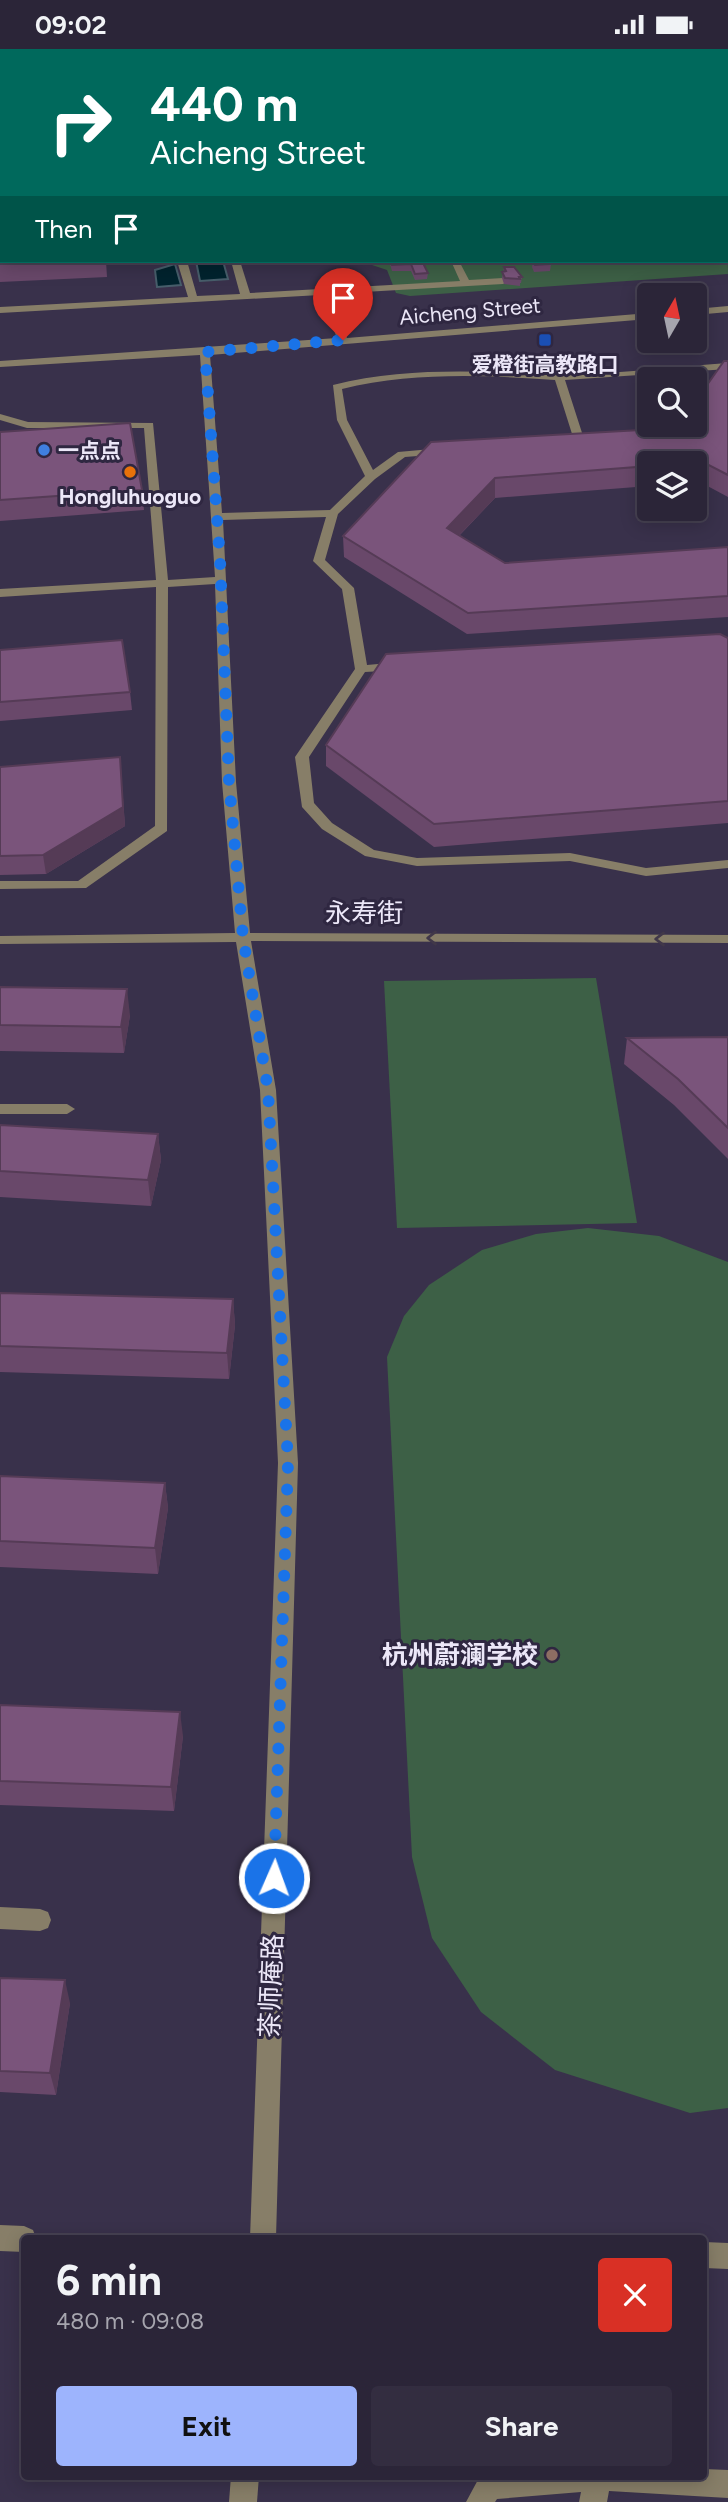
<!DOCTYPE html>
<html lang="en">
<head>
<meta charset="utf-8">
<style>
  :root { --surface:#2b2538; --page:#332d40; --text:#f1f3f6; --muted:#a6a5ae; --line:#474253; --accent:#9db4fd }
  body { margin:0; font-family:Figtree,"Noto Sans SC",sans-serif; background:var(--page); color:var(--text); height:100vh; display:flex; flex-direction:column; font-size:26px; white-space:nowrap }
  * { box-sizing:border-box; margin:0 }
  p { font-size:23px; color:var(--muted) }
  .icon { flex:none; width:38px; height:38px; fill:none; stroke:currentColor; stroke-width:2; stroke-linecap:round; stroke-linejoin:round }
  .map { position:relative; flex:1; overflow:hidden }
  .sheet { position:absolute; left:21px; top:2186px; width:686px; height:245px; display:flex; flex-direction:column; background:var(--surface); border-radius:7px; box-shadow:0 4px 18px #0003,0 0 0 2px var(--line) }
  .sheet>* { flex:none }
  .guide { position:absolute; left:0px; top:0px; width:728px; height:214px; box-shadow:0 4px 18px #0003,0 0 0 2px var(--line); background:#00695c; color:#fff; overflow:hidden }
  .needle { width:46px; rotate:9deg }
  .buttons { position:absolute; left:637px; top:234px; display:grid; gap:14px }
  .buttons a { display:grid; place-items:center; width:70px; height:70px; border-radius:7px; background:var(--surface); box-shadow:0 4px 18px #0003,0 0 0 2px var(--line); font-size:35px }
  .pin { position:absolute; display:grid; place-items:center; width:60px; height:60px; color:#fff; margin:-72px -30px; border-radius:50% 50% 50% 0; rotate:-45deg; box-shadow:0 0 7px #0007 }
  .pin .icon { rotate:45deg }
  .me { position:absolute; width:77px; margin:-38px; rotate:2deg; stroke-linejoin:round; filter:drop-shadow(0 0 5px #0008) }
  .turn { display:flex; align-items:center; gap:24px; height:147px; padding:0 35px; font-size:32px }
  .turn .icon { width:91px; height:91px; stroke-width:2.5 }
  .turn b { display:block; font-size:49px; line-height:60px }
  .then { display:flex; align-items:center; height:66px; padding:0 35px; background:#0003; gap:14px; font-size:26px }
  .round { display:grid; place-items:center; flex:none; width:74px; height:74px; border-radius:7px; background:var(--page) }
  .headline { display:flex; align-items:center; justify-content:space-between; height:119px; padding:0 35px }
  h1 { font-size:42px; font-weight:700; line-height:52px }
  .cta { display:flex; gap:14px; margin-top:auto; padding:14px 35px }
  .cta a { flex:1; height:80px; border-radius:7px; background:var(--accent); color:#111; font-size:28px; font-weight:700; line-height:80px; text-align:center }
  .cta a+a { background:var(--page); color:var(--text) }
  .status { display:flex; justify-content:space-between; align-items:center; height:49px; padding:0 35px; background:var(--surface); direction:ltr }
  .status svg { height:19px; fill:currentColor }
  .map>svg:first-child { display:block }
  .green { fill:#3d6046 }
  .water { fill:#00232e; stroke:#475e6b; stroke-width:2 }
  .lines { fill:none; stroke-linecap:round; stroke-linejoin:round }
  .minor-tunnel { stroke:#544c65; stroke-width:9; stroke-dasharray:9 4.5; stroke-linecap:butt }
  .minor { fill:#877e68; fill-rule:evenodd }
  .wall { fill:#69486a }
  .shaded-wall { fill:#553b56 }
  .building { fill:#7a547b; stroke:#553b56; stroke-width:2 }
  .oneway { stroke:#413849 }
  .route { stroke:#1a73e8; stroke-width:12; stroke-dasharray:0 21.6 }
  .transit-dot { fill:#1a4fb4; stroke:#2f2741; stroke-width:2.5 }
  .shop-dot { fill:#3f7fe0; stroke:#2f2741; stroke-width:2.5 }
  .food-dot { fill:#e8710a; stroke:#2f2741; stroke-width:2.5 }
  .education-dot { fill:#8d6e63; stroke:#2f2741; stroke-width:2.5 }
  .labels { text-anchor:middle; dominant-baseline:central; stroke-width:6; stroke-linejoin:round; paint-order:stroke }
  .far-street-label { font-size:21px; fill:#ece7f8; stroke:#2f2741 }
  .far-poi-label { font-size:21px; font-weight:bold; fill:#ece7f8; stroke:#2f2741 }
  .street-label { font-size:26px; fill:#ece7f8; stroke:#2f2741 }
  .poi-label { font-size:26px; font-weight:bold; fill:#ece7f8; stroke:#2f2741; text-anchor:end }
</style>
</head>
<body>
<div class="status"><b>09:02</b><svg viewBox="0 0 49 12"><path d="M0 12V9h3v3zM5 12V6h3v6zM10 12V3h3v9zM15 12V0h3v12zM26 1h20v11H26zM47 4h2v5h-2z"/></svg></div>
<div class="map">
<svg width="728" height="2453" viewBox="0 0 728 2453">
  <rect width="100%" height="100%" fill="#39314b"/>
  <g class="green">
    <path d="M 247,0 L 656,0 L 213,2 Z"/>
    <path d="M 726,139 L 728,225 L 410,247 L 396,244 L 387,221 L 360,212 L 726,212 Z"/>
    <path d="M 596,929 L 637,1174 L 397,1179 L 384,932 Z"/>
    <path d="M 588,1179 L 659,1187 L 728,1213 L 728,2059 L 690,2064 L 555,2021 L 481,1963 L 432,1889 L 412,1808 L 387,1308 L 404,1267 L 429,1236 L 482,1201 L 536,1185 Z"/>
  </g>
  <g class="water">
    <path d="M 196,212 L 223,212 L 228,230 L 200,232 Z"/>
    <path d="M 175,215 L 181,236 L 157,238 L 155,221 Z"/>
  </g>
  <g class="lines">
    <path class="minor-tunnel" d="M 82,1 L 117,0"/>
    <g class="minor">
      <path d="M 183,0 L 191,0 L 192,2 L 184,2 Z"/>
      <path d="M 0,37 L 2,37 L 0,42 Z"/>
      <path d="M 177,212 L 187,212 L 197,247 L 240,245 L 231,212 L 240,212 L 250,244 L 460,232 L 451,212 L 459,212 L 469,231 L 503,229 L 508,232 L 503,235 L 329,245 L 347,289 L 649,264 L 649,270 L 210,306 L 222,464 L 330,461 L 365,427 L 337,371 L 333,336 C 409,317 480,323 557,325 C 612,326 672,318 728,314 L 728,320 L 565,331 L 584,390 L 562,398 L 557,395 L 573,388 L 555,331 C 484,326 412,323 342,340 L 347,371 L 373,421 L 398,403 L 443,399 L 448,402 L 443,405 L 405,408 L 375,430 L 338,465 L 325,511 L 354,539 L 367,616 L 400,613 L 406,617 L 400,621 L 365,623 L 309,708 L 314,754 L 332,774 L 374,801 L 417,809 L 570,804 L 646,819 L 728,811 L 728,819 L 646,827 L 570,812 L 417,817 L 365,807 L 322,780 L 302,758 L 295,708 L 355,620 L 342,540 L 313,512 L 326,468 L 223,471 L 236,733 L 250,884 L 728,886 L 728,894 L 251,892 L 276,1041 L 298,1414 L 276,2189 L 250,2189 L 278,1414 L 260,1041 L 236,893 L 0,895 L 0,887 L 235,884 L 222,733 L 215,535 L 168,538 L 167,782 L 86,839 L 0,840 L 0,832 L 78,832 L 155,777 L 156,538 L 0,548 L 0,540 L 156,531 L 144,379 L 27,379 L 0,371 L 0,365 L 28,373 L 153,374 L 168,531 L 215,528 L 200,306 L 0,318 L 0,312 L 337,289 L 320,246 L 0,264 L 0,258 L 188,248 Z"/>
      <path d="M 728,257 L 728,263 L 695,266 L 695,260 Z"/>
      <path d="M 0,1055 L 67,1055 L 75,1060 L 67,1065 L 0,1065 Z"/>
      <path d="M 0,1858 L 40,1860 L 48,1863 L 51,1871 L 48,1879 L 40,1882 L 0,1880 Z"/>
      <path d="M 0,2176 L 24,2177 L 33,2181 L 36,2189 L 24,2189 L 24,2203 L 0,2202 Z"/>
      <path d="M 704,2193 L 728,2194 L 728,2220 L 704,2219 Z"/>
      <path d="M 704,2420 L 728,2421 L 728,2449 L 609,2442 L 607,2453 L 579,2453 L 581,2443 L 497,2450 L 495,2453 L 466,2453 L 480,2427 L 704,2427 Z"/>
      <path d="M 231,2427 L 259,2427 L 257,2453 L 229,2453 Z"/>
    </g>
  </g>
  <g class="wall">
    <path d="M 0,0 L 2,2 L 2,24 L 0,24 Z"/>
    <path d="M 728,0 L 728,29 L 726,29 L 726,2 Z"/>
    <path d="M 0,146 L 2,212 L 106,212 L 107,228 L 0,233 Z"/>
    <path d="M 390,212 L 422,212 L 428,224 L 427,230 L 415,231 L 411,222 L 392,222 L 390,215 Z"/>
    <path d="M 533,212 L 551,215 L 550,222 L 534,223 L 532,218 Z"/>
    <path d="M 504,218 L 522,228 L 521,234 L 520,234 L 520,237 L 504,235 L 502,229 Z"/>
    <path d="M 728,312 L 728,448 L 700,433 L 695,433 L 695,415 L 649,415 L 649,437 L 495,449 L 459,487 L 505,514 L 728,498 L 728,568 L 467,585 L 344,508 L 343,487 L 431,393 L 676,379 Z"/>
    <path d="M 0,383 L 142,441 L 144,461 L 0,472 Z"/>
    <path d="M 728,589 L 728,774 L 434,798 L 326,717 L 326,696 Z"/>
    <path d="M 0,601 L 130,643 L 132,661 L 0,672 Z"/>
    <path d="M 120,708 L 125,777 L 46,825 L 0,826 L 0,718 Z"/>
    <path d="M 0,938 L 130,966 L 124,1004 L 0,1002 Z"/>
    <path d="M 728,988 L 728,1110 L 674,1056 L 624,1015 L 627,989 Z"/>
    <path d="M 0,1076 L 158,1085 L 161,1111 L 151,1157 L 0,1148 Z"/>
    <path d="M 0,1244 L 233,1250 L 235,1276 L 229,1330 L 0,1323 Z"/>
    <path d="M 0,1427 L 165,1434 L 168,1459 L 158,1525 L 0,1518 Z"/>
    <path d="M 0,1656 L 183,1687 L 174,1762 L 0,1756 Z"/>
    <path d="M 0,1929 L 70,1954 L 56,2046 L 0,2043 Z"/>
  </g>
  <g class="shaded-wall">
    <path d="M 495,429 L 495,449 L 446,500 L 447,479 Z"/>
    <path d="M 120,708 L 125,777 L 46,825 L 43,806 Z"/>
    <path d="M 127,940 L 130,966 L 124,1004 L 121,978 Z"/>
    <path d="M 158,1085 L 161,1111 L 151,1157 L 148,1131 Z"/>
    <path d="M 233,1250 L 235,1276 L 229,1330 L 227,1304 Z"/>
    <path d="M 165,1434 L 168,1459 L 158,1525 L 155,1499 Z"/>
    <path d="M 180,1663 L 183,1687 L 174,1762 L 171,1738 Z"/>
    <path d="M 65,1931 L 70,1954 L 56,2046 L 50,2024 Z"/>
  </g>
  <g class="building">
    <path d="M 0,0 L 44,0 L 44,2 L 2,2 L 2,8 L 0,8 Z"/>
    <path d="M 659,0 L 728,0 L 728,16 L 726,16 L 726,2 L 657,2 Z"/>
    <path d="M 0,146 L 1,146 L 2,160 L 2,212 L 62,212 L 0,215 Z"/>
    <path d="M 391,212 L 422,212 L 428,224 L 415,225 L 411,215 L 392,216 Z"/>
    <path d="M 533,212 L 548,212 L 551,215 L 535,216 Z"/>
    <path d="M 504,218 L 514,218 L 522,228 L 519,228 L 520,230 L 505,229 L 502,223 L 506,222 Z"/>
    <path d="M 724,312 L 728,312 L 728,426 L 703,413 L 675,415 L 649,415 L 649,417 L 495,429 L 447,479 L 505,514 L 728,498 L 728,547 L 468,564 L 343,487 L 431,393 L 676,379 L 678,376 L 695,376 L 695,353 Z"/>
    <path d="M 130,374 L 142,441 L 0,451 L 0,383 Z"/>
    <path d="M 720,585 L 728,589 L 728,752 L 434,775 L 326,696 L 386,605 Z"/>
    <path d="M 122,591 L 130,643 L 0,653 L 0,601 Z"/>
    <path d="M 120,708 L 123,758 L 43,806 L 0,807 L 0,718 Z"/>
    <path d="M 0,938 L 127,940 L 121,978 L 0,976 Z"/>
    <path d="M 728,988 L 728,1079 L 678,1030 L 627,989 Z"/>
    <path d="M 0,1076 L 158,1085 L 148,1131 L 0,1122 Z"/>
    <path d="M 0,1244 L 233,1250 L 227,1304 L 0,1297 Z"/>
    <path d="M 0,1427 L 165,1434 L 155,1499 L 0,1492 Z"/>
    <path d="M 0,1656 L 180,1663 L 171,1738 L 0,1732 Z"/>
    <path d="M 0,1929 L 65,1931 L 50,2024 L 0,2022 Z"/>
  </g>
  <defs><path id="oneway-chevron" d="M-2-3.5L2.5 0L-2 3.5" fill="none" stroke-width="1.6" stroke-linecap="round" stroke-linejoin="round" transform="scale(1.75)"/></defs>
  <g class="oneway">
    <use href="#oneway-chevron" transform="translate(432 889) rotate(-180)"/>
    <use href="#oneway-chevron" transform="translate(660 890) rotate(-180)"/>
  </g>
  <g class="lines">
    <path class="route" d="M 274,1829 L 288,1414 L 268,1041 L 243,888 L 229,733 L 220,510 L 205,303 L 343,291"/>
  </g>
  <rect class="transit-dot" x="538" y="284" width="14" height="14" rx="3.5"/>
  <circle class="shop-dot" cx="44" cy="401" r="7"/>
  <circle class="food-dot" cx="130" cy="423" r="7"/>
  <circle class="education-dot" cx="552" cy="1606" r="7"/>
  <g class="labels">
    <g class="far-street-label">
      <text transform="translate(470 262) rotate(-5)">Aicheng Street</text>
    </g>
    <g class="far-poi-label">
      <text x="545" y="315">爱橙街高教路口</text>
      <text x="58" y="401" text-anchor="start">一点点</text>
      <text x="130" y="447">Hongluhuoguo</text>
    </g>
    <g class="street-label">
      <text x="364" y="864">永寿街</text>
      <text transform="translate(271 1937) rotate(-88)">茶师庵路</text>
    </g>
    <g class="poi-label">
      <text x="538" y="1606">杭州蔚澜学校</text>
    </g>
  </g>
</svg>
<div class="buttons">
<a><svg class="needle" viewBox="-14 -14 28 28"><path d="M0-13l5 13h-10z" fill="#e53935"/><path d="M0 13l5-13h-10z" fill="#a6a5ae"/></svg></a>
<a><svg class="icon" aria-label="search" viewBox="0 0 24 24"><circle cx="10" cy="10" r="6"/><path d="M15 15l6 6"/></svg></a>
<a><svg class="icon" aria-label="layers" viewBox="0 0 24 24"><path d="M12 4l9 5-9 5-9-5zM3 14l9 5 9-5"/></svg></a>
</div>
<div class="pin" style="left:343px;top:291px;background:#d93025"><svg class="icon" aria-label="arrive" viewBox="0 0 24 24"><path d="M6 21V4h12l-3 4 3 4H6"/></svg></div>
<svg class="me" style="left:274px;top:1829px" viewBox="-20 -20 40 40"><circle r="17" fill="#1a73e8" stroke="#fff" stroke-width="3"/><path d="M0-11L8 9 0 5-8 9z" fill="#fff"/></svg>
<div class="guide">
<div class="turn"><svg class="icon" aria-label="right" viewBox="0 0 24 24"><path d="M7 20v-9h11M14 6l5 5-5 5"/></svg><div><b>440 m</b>Aicheng Street</div></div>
<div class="then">Then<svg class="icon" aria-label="arrive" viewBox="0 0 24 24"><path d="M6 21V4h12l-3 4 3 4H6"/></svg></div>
</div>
<section class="sheet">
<div class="headline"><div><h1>6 min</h1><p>480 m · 09:08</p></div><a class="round" style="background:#d93025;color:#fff"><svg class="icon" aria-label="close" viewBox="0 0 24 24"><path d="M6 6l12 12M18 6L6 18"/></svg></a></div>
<div class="cta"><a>Exit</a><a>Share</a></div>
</section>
</div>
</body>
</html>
